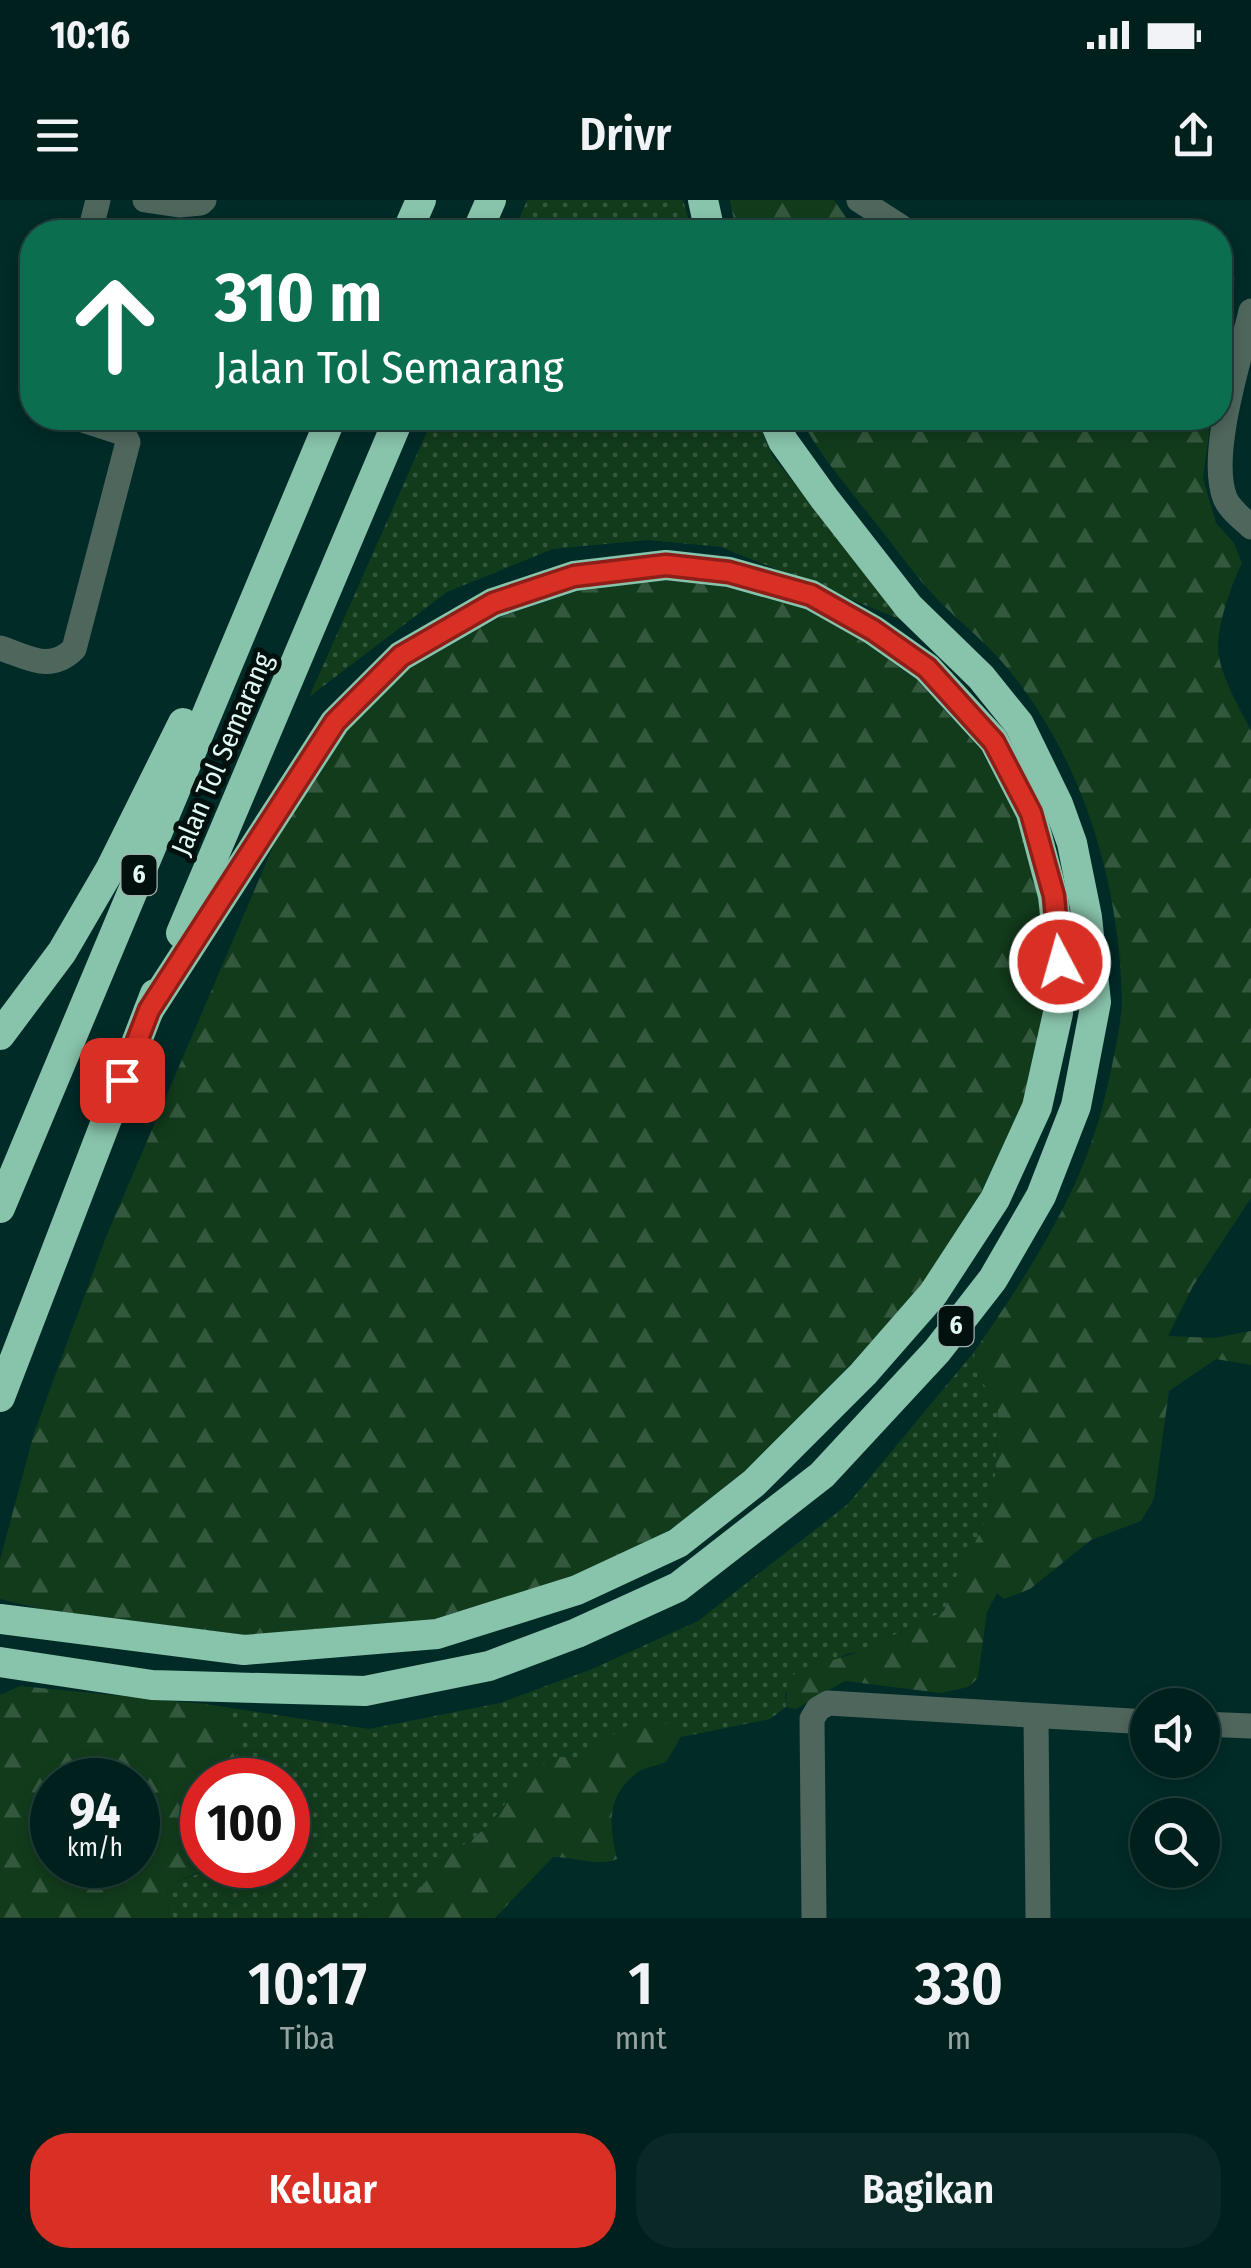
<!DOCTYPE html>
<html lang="id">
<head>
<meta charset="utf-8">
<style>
  :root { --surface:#00201d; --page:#0a2826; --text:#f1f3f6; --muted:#95a3a4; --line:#223e3b; --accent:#d93025 }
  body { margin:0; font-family:"Fira Sans Condensed",sans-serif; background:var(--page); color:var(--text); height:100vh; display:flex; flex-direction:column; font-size:38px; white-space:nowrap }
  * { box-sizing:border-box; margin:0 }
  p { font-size:32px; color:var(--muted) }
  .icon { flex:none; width:55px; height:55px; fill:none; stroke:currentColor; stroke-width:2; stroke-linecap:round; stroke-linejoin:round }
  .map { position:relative; height:1718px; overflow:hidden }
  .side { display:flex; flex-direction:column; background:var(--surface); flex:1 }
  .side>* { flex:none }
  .hud { position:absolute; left:20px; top:20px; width:1212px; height:210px; border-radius:40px; box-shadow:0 5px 15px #0003,0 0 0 2px var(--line); background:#0b6e4f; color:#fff; overflow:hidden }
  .fabs { position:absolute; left:1130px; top:1488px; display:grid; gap:20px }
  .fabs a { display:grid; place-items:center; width:90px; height:90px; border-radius:50%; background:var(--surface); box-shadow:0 5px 15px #0003,0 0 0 2px var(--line); font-size:50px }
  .speed { position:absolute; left:30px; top:1558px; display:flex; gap:20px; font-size:50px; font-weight:700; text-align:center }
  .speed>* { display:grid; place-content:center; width:130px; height:130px; border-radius:50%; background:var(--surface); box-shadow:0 5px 15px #0003,0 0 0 2px var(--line); line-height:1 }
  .speed small { font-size:25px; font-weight:400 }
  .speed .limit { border:15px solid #d22; background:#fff; color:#111 }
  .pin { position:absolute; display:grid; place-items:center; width:85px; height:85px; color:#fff; margin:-42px; border-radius:20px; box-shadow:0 5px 15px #0006 }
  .me { position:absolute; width:110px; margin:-55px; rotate:354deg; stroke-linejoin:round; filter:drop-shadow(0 0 8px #0008) }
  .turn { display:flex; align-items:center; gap:35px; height:210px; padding:0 30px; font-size:45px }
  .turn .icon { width:130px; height:130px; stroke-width:2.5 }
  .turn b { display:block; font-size:70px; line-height:85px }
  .eta { display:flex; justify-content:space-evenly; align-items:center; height:170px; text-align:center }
  .eta b { font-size:60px; font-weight:600; line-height:70px }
  .button { display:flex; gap:20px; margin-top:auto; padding:20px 30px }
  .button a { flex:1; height:115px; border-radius:40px; background:var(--accent); color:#fff; font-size:40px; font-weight:600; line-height:115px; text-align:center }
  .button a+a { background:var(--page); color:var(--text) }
  .status { display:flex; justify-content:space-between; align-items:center; height:70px; padding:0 50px; background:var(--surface); direction:ltr }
  .status svg { height:28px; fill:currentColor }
  header { display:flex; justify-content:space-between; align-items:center; height:130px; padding:0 30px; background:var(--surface); font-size:45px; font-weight:600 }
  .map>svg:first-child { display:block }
  .grass { fill:url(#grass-dots) }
  .forest { fill:url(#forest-firs); fill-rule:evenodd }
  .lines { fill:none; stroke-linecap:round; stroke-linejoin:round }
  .minor { stroke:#4f665c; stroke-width:25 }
  .motorway { stroke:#88c3ab; stroke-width:30 }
  .route-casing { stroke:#8d1f18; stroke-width:25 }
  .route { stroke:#d93025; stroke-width:18 }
  .labels { text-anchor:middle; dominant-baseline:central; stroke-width:10; stroke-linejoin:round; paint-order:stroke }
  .shield { fill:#02100e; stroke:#9fb2b0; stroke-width:2.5 }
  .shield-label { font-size:25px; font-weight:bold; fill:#e2f8f5 }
  .street-label { font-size:28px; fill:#e2f8f5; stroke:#02100e }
</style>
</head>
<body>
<div class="status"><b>10:16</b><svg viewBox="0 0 49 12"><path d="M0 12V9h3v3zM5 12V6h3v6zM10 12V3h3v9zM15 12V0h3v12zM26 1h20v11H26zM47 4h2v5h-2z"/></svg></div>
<header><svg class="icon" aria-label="menu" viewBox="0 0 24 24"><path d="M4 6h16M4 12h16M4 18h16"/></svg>Drivr<svg class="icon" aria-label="share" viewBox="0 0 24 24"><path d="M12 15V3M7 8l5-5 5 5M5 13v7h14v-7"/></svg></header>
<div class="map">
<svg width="1251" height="1718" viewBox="0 0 1251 1718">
  <defs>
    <pattern id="grass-dots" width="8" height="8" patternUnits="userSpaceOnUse" patternTransform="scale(2.5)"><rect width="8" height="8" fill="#123b1c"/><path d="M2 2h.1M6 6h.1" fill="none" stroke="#34583e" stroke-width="1.8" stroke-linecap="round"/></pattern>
    <pattern id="forest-firs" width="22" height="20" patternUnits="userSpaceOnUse" patternTransform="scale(2.5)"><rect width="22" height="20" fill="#123b1c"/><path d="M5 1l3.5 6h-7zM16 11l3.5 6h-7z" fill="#34583e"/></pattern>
  </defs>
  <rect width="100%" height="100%" fill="#002b27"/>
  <g class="grass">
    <path d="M 527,0 L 683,0 L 692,32 L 514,32 Z"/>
    <path d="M 433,218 L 756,218 L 773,257 L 909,423 L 721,347 L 648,340 L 553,349 L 447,392 L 309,497 Z"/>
    <path d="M 974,1152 L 979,1178 L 998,1203 L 995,1281 L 986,1319 L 973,1347 L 964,1356 L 944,1411 L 859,1452 L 846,1454 L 785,1493 L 786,1507 L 770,1519 L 681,1537 L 671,1525 L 620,1529 L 587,1557 L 559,1557 L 533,1569 L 486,1628 L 441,1662 L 422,1686 L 369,1710 L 363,1718 L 169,1718 L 167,1686 L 205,1671 L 204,1665 L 288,1665 L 288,1580 L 202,1580 L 202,1659 L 193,1619 L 201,1577 L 235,1559 L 242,1535 L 205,1504 L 369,1529 L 500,1503 L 592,1469 L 698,1421 L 848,1304 Z"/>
  </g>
  <g class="forest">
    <path d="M 730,0 L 834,0 L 856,32 L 736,32 Z"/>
    <path d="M 1220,65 L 1235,77 L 1220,164 Z"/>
    <path d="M 801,218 L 1211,218 L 1203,278 L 1216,323 L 1234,343 L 1242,363 C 1231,385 1214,433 1219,457 C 1224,483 1240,508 1251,531 L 1251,998 L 1193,1086 L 1168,1136 L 1214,1138 L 1251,1131 L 1251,1165 L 1216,1159 L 1169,1191 L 1154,1299 L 1141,1321 L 1091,1340 L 1030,1389 L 1004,1399 L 997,1393 L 987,1412 L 978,1478 L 968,1487 L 941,1493 L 845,1481 L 796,1509 L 786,1507 L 787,1480 L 798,1471 L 859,1452 L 944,1411 L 964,1356 L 973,1347 L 986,1319 L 995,1281 L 998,1203 L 979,1178 L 974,1152 C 1025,1078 1077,1000 1101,912 C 1108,887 1122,824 1122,800 C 1119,679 1082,556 1003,463 C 980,436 950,415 927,388 C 906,364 887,336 866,311 C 844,282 816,251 801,218 Z"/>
    <path d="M 666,380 L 726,387 L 805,409 L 865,443 L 917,480 L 981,550 L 1017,618 L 1039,699 L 1044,763 L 1043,811 L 1023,903 L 981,992 L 922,1085 L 851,1164 L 743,1272 L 670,1330 L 571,1377 L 434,1419 L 244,1435 L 41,1409 L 0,1399 L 0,1360 L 34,1233 L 106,1037 L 275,642 L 347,531 L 410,468 L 500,417 L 577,391 Z"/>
    <path d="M 20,1486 L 205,1504 L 242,1535 L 235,1559 L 201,1577 L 193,1619 L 205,1670 L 167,1686 L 169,1718 L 0,1718 L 0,1495 ZM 52,1580 L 138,1580 L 138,1665 L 52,1665 Z"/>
    <path d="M 646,1517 L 671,1525 L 681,1537 L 666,1562 C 657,1566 644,1567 637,1573 C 606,1596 609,1625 617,1659 C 598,1667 574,1657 553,1657 L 495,1718 L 363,1718 L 369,1710 L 422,1686 L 441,1662 L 486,1628 L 533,1569 L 559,1557 L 587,1557 L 620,1529 Z"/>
  </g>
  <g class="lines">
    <g class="minor">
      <path d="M 145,0 L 179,5 L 201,3 L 204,0"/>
      <path d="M 859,0 L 901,27 L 903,32"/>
      <path d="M 90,32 L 98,0"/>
      <path d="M 1251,111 C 1240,158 1208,254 1225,298 C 1230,310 1242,318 1251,327"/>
      <path d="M 0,448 C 29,457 49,473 74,449 L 128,242 L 123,233 L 77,218"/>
      <path d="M 1036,1517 L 1038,1718"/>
      <path d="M 1202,1524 L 1251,1526"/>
      <path d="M 814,1718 L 812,1519 L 818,1509 L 828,1503 L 1148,1522"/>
    </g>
    <g class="motorway">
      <path d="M 703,0 L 710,32"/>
      <path d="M 407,32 L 421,0"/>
      <path d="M 477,32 L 491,0"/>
      <path d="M 181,733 L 399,218"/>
      <path d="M 0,835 L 62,752 L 111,668 L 183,523"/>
      <path d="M 0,1008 L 331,218"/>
      <path d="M 0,1197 L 155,794"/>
      <path d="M 0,1419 L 244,1450 L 437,1434 L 577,1390 L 678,1343 L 754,1283 L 863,1174 L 933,1094 L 995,999 L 1037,907 L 1058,813 L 1060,762 L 1053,696 L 1031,613 L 994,541 L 927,468 L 873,430 L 811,395 L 729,372 L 666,365 L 574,376 L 493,403 L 401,456 L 335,522 L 149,810"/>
      <path d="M 0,1462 L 152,1485 L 365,1491 L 489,1466 L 577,1433 L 678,1387 L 822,1275 L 937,1151 L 993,1079 L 1041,996 L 1076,906 L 1096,802 L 1087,717 L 1072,643 L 1058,604 L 1019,524 L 981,477 L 909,407 L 824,298 L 783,241 L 773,218"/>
    </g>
  </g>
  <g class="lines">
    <defs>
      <path id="route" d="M 122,880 L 149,810 L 335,522 L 401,456 L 493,403 L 574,376 L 666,365 L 729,372 L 811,395 L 873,430 L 927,468 L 994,542 L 1031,613 L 1054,696 L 1060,762"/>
    </defs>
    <use href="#route" class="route-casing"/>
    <use href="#route" class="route"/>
  </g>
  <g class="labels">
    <g class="shield">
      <rect x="121.5" y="655" width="35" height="40" rx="8"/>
      <rect x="938.5" y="1106" width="35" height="40" rx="8"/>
    </g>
    <g class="shield-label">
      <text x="139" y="675">6</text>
      <text x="956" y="1126">6</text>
    </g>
    <g class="street-label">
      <text transform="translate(222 554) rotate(-67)">Jalan Tol Semarang</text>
    </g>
  </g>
</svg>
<div class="fabs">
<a><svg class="icon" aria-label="sound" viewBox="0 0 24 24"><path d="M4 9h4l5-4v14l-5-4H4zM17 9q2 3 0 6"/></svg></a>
<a><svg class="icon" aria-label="search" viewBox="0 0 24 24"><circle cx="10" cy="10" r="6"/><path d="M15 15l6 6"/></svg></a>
</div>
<div class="speed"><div>94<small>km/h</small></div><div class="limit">100</div></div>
<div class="pin" style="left:122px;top:880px;background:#d93025"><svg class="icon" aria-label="arrive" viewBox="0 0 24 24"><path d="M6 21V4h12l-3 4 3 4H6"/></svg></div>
<svg class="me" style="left:1060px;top:762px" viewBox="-20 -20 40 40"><circle r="17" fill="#d93025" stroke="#fff" stroke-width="3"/><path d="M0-11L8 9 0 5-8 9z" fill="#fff"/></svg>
<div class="hud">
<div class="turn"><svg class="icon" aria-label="ahead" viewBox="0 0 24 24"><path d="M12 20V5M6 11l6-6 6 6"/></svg><div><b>310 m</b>Jalan Tol Semarang</div></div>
</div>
</div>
<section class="side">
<div class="eta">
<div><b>10:17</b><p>Tiba</p></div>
<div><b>1</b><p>mnt</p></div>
<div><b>330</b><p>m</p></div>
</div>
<div class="button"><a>Keluar</a><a>Bagikan</a></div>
</section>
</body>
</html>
